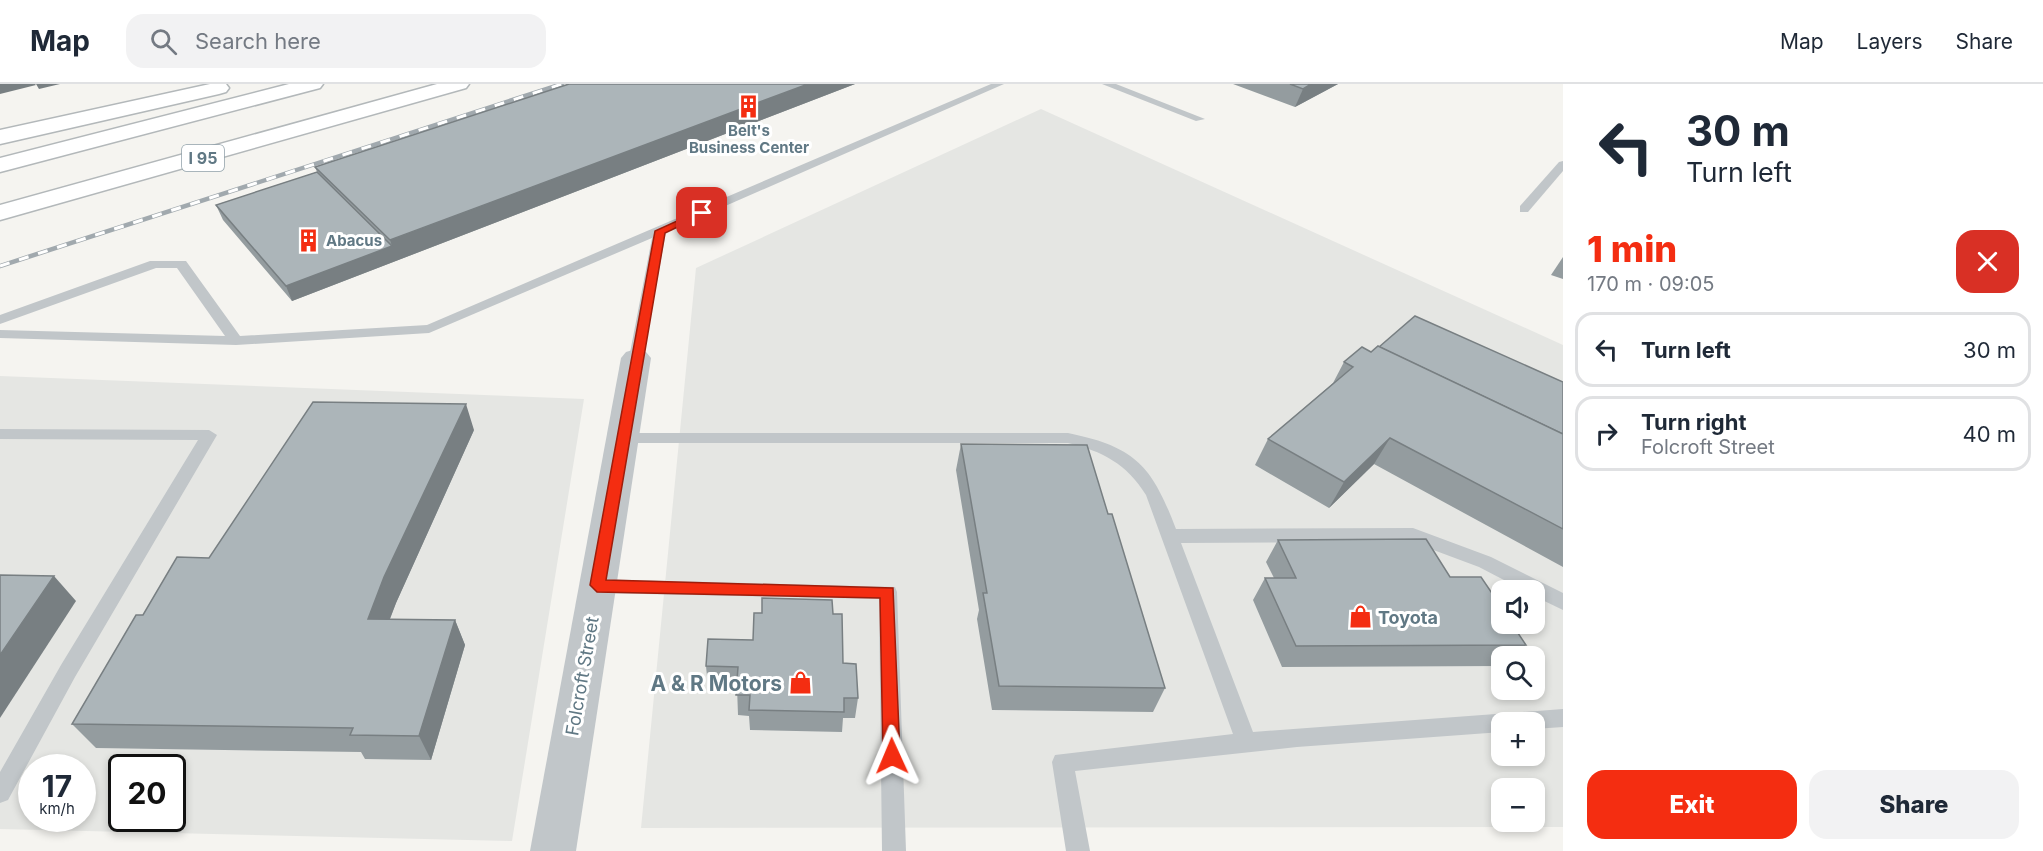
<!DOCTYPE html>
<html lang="en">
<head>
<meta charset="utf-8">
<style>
  :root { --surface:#fff; --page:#f2f2f3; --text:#1f2937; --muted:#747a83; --line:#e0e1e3; --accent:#f42d11 }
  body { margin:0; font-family:Inter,sans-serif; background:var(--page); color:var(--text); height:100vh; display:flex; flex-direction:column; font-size:22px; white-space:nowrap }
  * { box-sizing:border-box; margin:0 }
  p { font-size:20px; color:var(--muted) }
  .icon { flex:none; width:33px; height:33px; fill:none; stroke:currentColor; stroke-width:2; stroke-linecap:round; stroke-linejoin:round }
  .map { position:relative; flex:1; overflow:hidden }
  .details { display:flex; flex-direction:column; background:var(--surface); width:480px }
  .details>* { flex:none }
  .guide { background:#fff; color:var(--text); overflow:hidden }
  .controls { position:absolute; left:1491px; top:496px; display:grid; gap:12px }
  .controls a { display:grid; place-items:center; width:54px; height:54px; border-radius:12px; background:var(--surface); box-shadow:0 3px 9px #0003; font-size:30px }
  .speed { position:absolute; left:18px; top:670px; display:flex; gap:12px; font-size:30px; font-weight:700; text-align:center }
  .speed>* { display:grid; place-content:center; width:78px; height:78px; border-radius:50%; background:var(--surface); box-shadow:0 3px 9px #0003; line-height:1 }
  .speed small { font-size:15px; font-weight:400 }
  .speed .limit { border:3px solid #111; border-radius:9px; background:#fff; color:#111 }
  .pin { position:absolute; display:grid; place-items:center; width:51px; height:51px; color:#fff; margin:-26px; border-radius:12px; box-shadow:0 3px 9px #0006 }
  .me { position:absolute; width:66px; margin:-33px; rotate:359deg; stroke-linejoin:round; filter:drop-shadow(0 0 4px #0008) }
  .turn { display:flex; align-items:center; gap:21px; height:126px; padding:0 24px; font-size:27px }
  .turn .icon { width:78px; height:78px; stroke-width:2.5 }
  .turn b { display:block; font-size:42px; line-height:51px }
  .round { display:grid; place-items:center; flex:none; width:63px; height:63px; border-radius:18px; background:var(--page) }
  .summary { display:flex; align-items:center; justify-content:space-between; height:102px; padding:0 24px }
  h1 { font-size:36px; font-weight:800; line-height:45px; color:var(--accent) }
  .action { display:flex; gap:12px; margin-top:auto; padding:12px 24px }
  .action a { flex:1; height:69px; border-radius:18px; background:var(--accent); color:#fff; font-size:24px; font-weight:800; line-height:69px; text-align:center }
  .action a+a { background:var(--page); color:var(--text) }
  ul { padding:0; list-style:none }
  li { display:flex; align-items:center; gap:18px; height:75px; margin:0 12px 9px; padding:0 12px; border:3px solid var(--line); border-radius:18px }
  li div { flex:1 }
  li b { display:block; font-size:22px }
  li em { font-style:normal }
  header { display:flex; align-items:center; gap:36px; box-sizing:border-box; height:84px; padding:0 30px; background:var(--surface); border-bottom:2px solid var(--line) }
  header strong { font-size:28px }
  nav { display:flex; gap:33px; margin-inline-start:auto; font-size:21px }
  .search { width:420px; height:54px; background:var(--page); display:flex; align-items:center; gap:15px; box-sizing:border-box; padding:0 21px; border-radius:18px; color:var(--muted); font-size:22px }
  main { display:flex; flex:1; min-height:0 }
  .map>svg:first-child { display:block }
  .built { fill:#e5e6e3; fill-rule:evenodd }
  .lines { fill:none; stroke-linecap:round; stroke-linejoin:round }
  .highway-casing { stroke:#b3b8ba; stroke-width:3 }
  .lane { fill:#c1c6c9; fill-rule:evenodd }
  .street { fill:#c1c6c9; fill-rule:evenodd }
  .highway { fill:#fff; fill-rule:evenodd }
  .rail-casing { stroke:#a1a9ae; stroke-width:4.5 }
  .rail { stroke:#fff; stroke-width:3; stroke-dasharray:10; stroke-linecap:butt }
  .wall { fill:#949c9f }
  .shaded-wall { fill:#787f82 }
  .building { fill:#acb5b9; stroke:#787f82; stroke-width:1.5 }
  .route { fill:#f42d11; stroke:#9f1d0b; stroke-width:1.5 }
  .labels { text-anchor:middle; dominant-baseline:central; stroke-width:6; stroke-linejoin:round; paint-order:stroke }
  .far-poi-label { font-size:15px; font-weight:bold; fill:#607884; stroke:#fff }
  .shield { fill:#fff; stroke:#90a0a9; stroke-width:1.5 }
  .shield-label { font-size:16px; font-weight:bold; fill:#607884 }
  .poi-label { font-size:18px; font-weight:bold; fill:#607884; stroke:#fff; text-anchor:start }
  .street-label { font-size:18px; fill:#607884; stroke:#fff }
  .near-poi-label { font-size:21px; font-weight:bold; fill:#607884; stroke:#fff; text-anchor:end }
</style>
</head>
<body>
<header>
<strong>Map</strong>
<div class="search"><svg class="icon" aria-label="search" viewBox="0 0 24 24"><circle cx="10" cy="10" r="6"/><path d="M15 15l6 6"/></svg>Search here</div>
<nav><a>Map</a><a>Layers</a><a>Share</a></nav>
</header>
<main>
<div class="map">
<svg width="1563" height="767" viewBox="0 0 1563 767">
  <rect width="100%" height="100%" fill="#f5f4f0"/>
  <g class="built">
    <path d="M 1041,25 L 1563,261 L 1563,743 L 641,744 L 696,184 ZM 1502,507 L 1534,507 L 1534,540 L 1502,540 ZM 1502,573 L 1534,573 L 1534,606 L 1502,606 ZM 1502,639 L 1534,639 L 1534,672 L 1502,672 ZM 1502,705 L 1534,705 L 1534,738 L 1502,738 Z"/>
    <path d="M 0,292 L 584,315 L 512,757 L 0,745 ZM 32,684 L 82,684 L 82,735 L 32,735 ZM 122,684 L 172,684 L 172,735 L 122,735 Z"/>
  </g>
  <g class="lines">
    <defs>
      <g id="highway">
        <path d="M 210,0 L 226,0 L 229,4 L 226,8 L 219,10 L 0,60 L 0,46 Z"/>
        <path d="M 289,0 L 323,0 L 320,4 L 0,88 L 0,74 Z"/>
        <path d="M 437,0 L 469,0 L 466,4 L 0,136 L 0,121 Z"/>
      </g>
    </defs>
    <use href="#highway" class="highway-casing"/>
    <g class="lane">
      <path d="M 991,0 L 1004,0 L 666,148 L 643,274 L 636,279 L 629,274 L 652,154 L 429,249 L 236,261 L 0,254 L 0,246 L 225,252 L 177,184 L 156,184 L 0,240 L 0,231 L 150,177 L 186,177 L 240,252 L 427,241 Z"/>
      <path d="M 1102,0 L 1116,0 L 1205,35 L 1196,37 Z"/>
      <path d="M 1563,77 L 1563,87 L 1528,128 L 1520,128 L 1520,122 L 1559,78 Z"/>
      <path d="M 0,345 L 209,346 L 217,351 L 75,593 L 8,716 L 0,719 L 0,688 L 61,581 L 198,356 L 0,355 Z"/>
      <path d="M 622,349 L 1068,349 C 1136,363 1152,382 1176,445 L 1413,444 L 1491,473 L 1563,509 L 1563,526 L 1534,512 L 1534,507 L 1525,507 L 1479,483 L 1412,458 L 1181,459 L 1253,648 L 1563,625 L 1563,643 L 1534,645 L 1534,639 L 1502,639 L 1502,648 L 1297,663 L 1075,687 L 1090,767 L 1066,767 L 1052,678 L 1055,671 L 1233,650 L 1146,411 C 1127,380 1102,367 1068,359 L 622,359 L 614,354 Z"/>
      <path d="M 597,495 L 895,503 L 897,508 L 906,767 L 882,767 L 879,515 L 597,509 L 590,507 L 588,502 L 590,497 Z"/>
    </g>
    <path class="street" d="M 636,265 L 646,268 L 651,274 L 576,767 L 530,767 L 621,274 L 626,268 Z"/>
    <use href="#highway" class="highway"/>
    <defs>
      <path id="rail" d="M 0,182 L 562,0"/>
    </defs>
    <use href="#rail" class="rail-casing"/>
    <use href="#rail" class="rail"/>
  </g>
  <g class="wall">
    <path d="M 569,0 L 855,0 L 292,217 L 223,136 L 216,121 L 317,88 L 315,83 Z"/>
    <path d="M 1233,0 L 1338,0 L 1295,23 Z"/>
    <path d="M 1563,173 L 1563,195 L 1551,191 Z"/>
    <path d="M 1371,268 L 1563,298 L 1563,483 L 1374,380 L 1329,424 L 1255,381 L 1268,355 L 1333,299 L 1344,278 Z"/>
    <path d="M 474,346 L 396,519 L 390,535 L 455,536 L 465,561 L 431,676 L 365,675 L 361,668 L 96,664 L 72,640 L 143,531 Z"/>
    <path d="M 961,360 L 1108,430 L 1165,604 L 1153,628 L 992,626 L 977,535 L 979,526 L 956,386 Z"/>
    <path d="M 1278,456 L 1450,493 L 1526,561 L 1514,573 L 1502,573 L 1502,582 L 1282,583 L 1253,516 L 1265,494 L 1274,494 L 1266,478 Z"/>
    <path d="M 833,530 L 843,579 L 858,614 L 855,634 L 843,634 L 842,648 L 750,646 L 749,632 L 738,631 L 737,603 L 708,603 L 706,582 L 753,556 Z"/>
  </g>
  <g class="shaded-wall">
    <path d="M 0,0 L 35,0 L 36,1 L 0,10 Z"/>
    <path d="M 36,0 L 60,0 L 39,5 Z"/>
    <path d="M 808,0 L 855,0 L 292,217 L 286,202 L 392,162 L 390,156 Z"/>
    <path d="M 1311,0 L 1338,0 L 1295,23 L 1303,5 Z"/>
    <path d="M 466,320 L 474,346 L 396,519 L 380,560 L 368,535 L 384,493 Z"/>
    <path d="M 1390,354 L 1374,380 L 1329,424 L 1344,398 Z"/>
    <path d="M 54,492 L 76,517 L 0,634 L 0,571 Z"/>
    <path d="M 455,536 L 465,561 L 431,676 L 419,652 Z"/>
  </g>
  <g class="building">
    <path d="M 569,0 L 808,0 L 390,156 L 315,83 Z"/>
    <path d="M 1290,0 L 1311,0 L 1303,5 Z"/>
    <path d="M 317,88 L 392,162 L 286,202 L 216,121 Z"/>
    <path d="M 1415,232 L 1563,298 L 1563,350 L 1379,263 Z"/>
    <path d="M 1378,262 L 1563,350 L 1563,445 L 1390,354 L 1344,398 L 1268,355 L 1353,283 L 1344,278 L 1362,263 L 1371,268 Z"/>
    <path d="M 313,318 L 466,320 L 384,493 L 368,535 L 455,536 L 419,652 L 350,651 L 353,644 L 72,640 L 136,531 L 143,531 L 177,473 L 209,474 Z"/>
    <path d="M 961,360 L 1087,361 L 1108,430 L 1112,430 L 1165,604 L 999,602 L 983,509 L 987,509 Z"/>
    <path d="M 1426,455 L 1450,493 L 1481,493 L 1502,524 L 1502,540 L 1512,540 L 1526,561 L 1296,562 L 1265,494 L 1296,494 L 1278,456 Z"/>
    <path d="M 0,491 L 54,492 L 0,571 Z"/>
    <path d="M 762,514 L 832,516 L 833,530 L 842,530 L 843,579 L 856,580 L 858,614 L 844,614 L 844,628 L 749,626 L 750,611 L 736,611 L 738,583 L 706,582 L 708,555 L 753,556 L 754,529 L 762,529 Z"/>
  </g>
  <path class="route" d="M 699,127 L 707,129 L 665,149 L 606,496 L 893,504 L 900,672 L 898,678 L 892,680 L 885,678 L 883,672 L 880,514 L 597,508 L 590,501 L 655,147 Z"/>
  <defs>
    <symbol id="building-bare" viewBox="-9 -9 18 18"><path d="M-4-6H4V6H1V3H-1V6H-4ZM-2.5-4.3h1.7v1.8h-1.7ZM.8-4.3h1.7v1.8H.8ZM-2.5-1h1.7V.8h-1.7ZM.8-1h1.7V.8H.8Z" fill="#f42d11" stroke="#fff" stroke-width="2.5" paint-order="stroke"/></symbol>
    <symbol id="shop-bare" viewBox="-9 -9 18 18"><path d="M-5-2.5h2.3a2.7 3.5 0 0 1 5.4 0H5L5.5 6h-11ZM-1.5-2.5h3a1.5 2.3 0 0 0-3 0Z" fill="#f42d11" stroke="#fff" stroke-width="2.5" paint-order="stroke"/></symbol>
  </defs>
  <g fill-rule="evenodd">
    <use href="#building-bare" x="732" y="6" width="33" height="33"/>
    <use href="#building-bare" x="292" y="140" width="33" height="33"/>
    <use href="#shop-bare" x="1344" y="516" width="33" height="33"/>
    <use href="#shop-bare" x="784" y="582" width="33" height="33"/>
  </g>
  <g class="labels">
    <g class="far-poi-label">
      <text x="749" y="46">Belt's<tspan x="749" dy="17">Business Center</tspan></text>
      <text x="326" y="156" text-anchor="start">Abacus</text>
    </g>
    <rect class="shield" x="182" y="61" width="42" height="26" rx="4.5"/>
    <g class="shield-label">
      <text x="203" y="74">I 95</text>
    </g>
    <g class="poi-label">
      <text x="1378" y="533">Toyota</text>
    </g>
    <g class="street-label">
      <text transform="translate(582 592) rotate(-80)">Folcroft Street</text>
    </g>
    <g class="near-poi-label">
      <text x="782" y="599">A &amp; R Motors</text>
    </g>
  </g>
</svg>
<div class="controls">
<a><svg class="icon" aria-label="sound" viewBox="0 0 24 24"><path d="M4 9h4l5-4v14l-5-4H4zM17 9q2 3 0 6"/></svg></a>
<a><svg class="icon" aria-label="search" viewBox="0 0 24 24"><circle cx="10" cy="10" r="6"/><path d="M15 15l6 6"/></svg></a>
<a>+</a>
<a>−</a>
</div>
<div class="speed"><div>17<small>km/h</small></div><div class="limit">20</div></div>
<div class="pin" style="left:702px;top:129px;background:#d93025"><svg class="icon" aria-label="arrive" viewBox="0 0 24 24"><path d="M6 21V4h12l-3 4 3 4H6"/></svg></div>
<svg class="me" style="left:892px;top:672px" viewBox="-20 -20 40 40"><path d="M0-17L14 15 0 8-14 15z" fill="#f42d11" stroke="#fff" stroke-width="4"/></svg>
</div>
<section class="details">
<div class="guide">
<div class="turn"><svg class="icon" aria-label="left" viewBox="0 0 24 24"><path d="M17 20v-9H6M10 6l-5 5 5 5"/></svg><div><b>30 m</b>Turn left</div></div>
</div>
<div class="summary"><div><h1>1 min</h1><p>170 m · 09:05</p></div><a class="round" style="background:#d93025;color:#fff"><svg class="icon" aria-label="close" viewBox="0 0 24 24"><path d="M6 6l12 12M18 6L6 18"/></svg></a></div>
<ul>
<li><svg class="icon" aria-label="left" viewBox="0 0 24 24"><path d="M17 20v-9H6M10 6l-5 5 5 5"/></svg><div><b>Turn left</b></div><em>30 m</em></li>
<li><svg class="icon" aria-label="right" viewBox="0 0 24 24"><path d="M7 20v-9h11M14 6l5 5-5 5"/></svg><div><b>Turn right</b><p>Folcroft Street</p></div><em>40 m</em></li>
</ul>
<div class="action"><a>Exit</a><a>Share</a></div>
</section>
</main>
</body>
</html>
